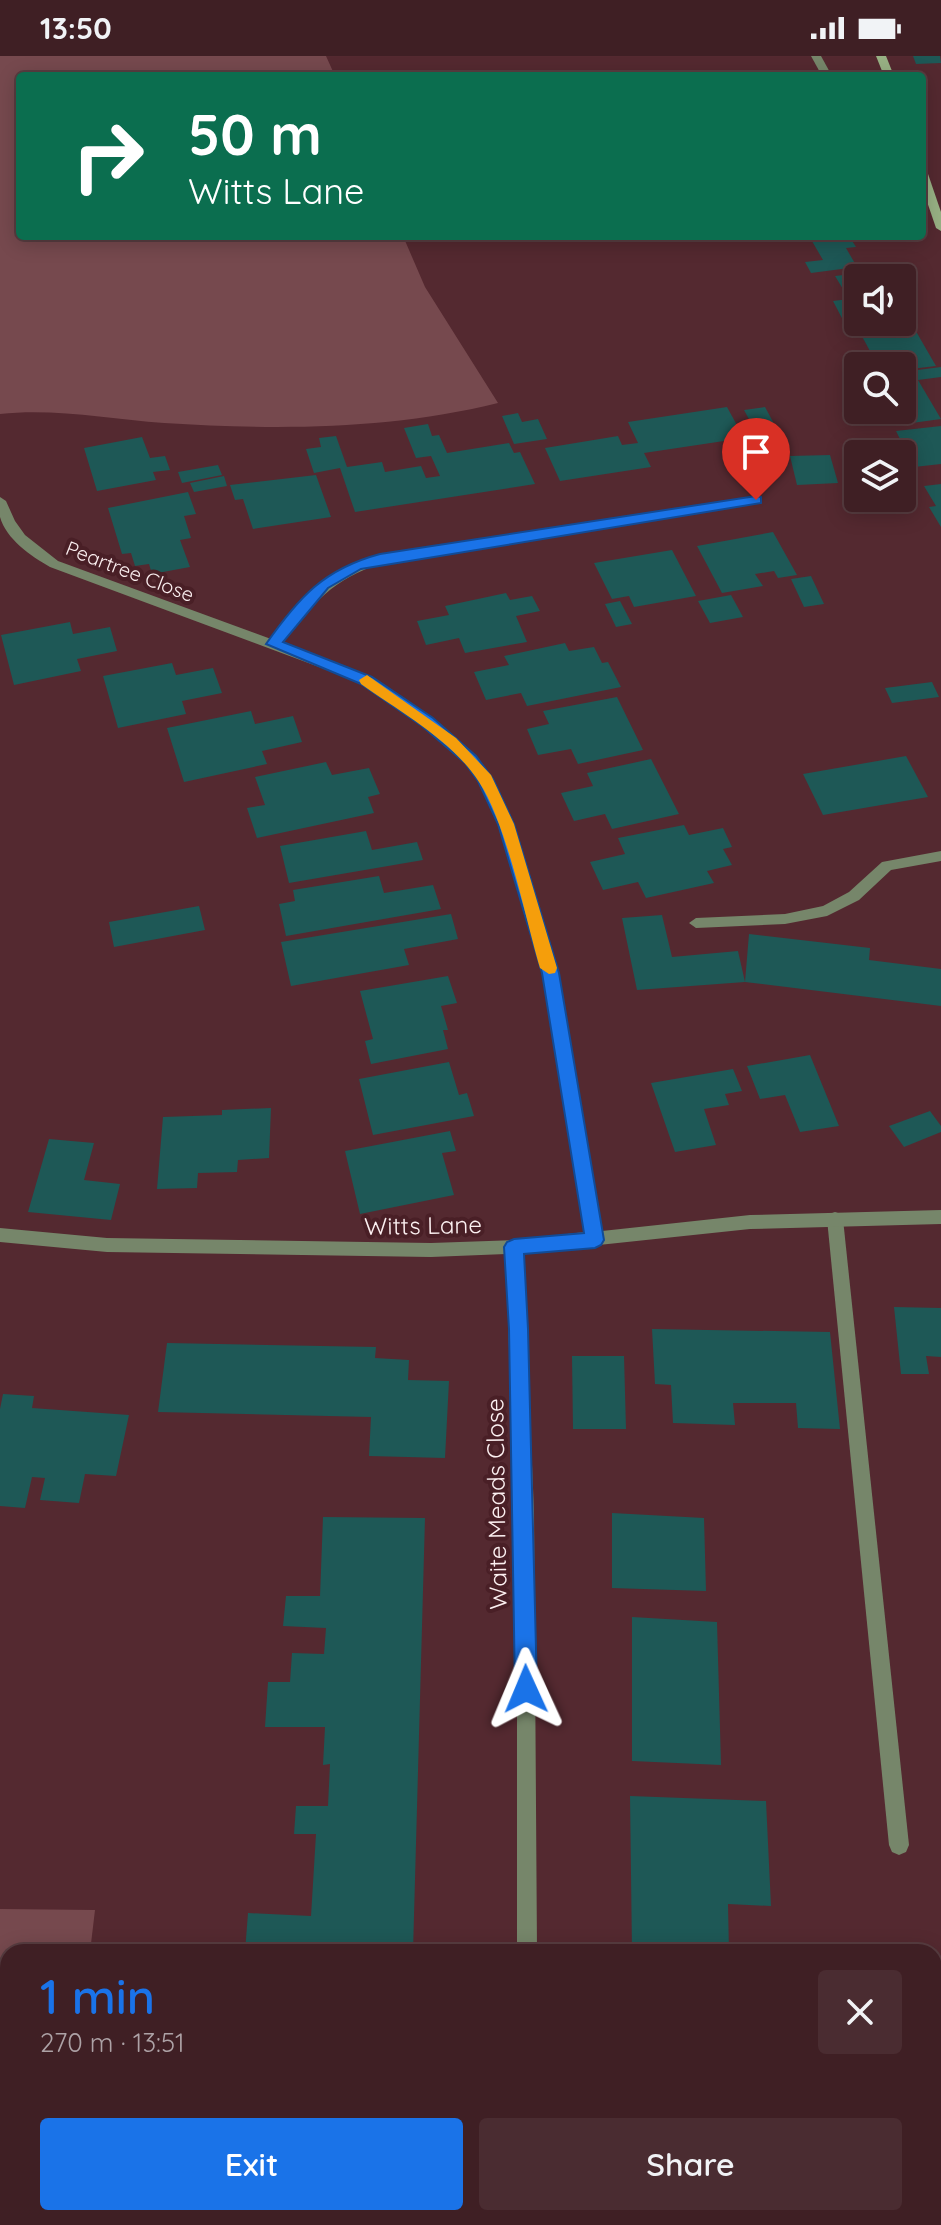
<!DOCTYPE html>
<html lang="en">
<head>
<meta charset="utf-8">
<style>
  :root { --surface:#3f1f24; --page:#4a2c31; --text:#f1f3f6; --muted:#ada2a6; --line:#583d41; --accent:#1a73e8 }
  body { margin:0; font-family:Quicksand,sans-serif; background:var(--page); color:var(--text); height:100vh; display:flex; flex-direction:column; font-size:30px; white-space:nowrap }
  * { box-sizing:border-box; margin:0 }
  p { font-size:26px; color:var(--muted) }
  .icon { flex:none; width:44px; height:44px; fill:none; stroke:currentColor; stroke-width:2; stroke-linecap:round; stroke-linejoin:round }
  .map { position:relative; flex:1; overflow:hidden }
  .side { position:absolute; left:0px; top:1888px; width:942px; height:282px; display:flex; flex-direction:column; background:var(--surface); border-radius:24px 24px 0 0; box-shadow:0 4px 20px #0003,0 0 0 2px var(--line) }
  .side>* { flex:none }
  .hud { position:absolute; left:16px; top:16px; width:910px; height:168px; border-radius:8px; box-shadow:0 4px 20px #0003,0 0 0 2px var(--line); background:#0b6e4f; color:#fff; overflow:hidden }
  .tools { position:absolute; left:844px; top:208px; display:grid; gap:16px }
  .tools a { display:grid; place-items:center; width:72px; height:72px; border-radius:8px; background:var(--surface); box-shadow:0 4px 20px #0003,0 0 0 2px var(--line); font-size:40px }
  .pin { position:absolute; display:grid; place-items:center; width:68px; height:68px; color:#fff; margin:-82px -34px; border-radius:50% 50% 50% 0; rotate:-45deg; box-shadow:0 0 8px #0007 }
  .pin .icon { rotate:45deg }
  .me { position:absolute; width:88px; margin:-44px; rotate:359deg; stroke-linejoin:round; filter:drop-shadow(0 0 6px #0008) }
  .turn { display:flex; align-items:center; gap:28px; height:168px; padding:0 40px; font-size:36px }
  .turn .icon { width:104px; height:104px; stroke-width:2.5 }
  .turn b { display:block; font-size:56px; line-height:68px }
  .round { display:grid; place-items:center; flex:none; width:84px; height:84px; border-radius:8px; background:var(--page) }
  .overview { display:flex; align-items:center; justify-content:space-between; height:136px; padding:0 40px }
  h1 { font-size:48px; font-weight:600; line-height:60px; color:var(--accent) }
  .button { display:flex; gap:16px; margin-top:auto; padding:16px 40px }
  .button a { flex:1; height:92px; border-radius:8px; background:var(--accent); color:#fff; font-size:32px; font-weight:600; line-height:92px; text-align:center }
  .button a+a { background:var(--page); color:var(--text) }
  .status { display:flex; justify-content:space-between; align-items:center; height:56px; padding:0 40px; background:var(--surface); direction:ltr }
  .status svg { height:22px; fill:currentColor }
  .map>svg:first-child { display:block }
  .green { fill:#76494e }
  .building { fill:#1e5856 }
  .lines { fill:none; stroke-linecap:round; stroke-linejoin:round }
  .lane { fill:#76866a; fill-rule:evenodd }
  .street { fill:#76866a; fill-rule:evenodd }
  .secondary { fill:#98b184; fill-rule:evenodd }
  .route { fill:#1a73e8; stroke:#114b97; stroke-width:2 }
  .slow { fill:#f59e0b }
  .labels { text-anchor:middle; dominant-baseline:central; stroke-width:8; stroke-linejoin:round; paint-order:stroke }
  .far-street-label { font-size:20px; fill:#fcf0f1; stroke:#491f26 }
  .street-label { font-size:24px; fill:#fcf0f1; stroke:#491f26 }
</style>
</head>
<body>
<div class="status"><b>13:50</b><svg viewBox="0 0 49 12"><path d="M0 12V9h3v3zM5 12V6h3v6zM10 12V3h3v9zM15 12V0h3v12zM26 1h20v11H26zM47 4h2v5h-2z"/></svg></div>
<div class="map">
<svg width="941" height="2169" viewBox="0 0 941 2169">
  <rect width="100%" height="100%" fill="#542930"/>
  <g class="green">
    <path d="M 0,0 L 326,0 L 335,20 L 20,20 L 20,180 L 403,180 L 425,231 L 498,347 C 389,374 275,374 164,367 C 110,363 54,352 0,358 Z"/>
    <path d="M 0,1853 L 95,1854 L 90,1896 L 8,1896 L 8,2162 L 54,2162 L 53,2169 L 0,2169 Z"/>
  </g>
  <g class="building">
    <path d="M 913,0 L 940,0 L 941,7 L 916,8 Z"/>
    <path d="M 809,180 L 849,180 L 856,191 L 846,192 L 857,211 L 811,217 L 805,206 L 823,204 Z"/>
    <path d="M 861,217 L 864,222 L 858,222 L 858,266 L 845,268 L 833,245 L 849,243 L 835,220 Z"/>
    <path d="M 910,265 L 936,310 L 902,314 L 902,310 L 878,310 L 857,271 Z"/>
    <path d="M 941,311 L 941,321 L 918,324 L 941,363 L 890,370 L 880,354 L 902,354 L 902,316 Z"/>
    <path d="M 727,351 L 744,382 L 644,397 L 651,411 L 560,425 L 545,392 L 618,380 L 622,389 L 638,387 L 628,366 Z"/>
    <path d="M 765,351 L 778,375 L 757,378 L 744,354 Z"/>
    <path d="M 518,357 L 522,366 L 538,363 L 547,383 L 514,388 L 502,360 Z"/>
    <path d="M 428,368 L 432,380 L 439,379 L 447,397 L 509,387 L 514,397 L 520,396 L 535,428 L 355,456 L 340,412 L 314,417 L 306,393 L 321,391 L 319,382 L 336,380 L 347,411 L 382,406 L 385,416 L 421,410 L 426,422 L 440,420 L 431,400 L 416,402 L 404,372 Z"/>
    <path d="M 941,370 L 941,408 L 914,411 L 896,375 Z"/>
    <path d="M 142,381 L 150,402 L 165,400 L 170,414 L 153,416 L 156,424 L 97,435 L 84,392 Z"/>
    <path d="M 830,399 L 838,427 L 797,429 L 790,400 Z"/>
    <path d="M 218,409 L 222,419 L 182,427 L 178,416 Z"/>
    <path d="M 316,419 L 331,461 L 253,473 L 243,443 L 235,444 L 230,429 Z"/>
    <path d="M 224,420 L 227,430 L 194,436 L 190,427 Z"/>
    <path d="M 941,428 L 941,471 L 929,451 L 936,450 L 924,430 Z"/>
    <path d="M 188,436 L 196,458 L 184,460 L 191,482 L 180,484 L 190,511 L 152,518 L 149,508 L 135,510 L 131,497 L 122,498 L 108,452 Z"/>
    <path d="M 773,476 L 797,519 L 778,522 L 774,515 L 755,518 L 763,530 L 722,537 L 697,490 Z"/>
    <path d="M 672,494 L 696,540 L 634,551 L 629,540 L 612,543 L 594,507 Z"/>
    <path d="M 811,520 L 824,548 L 804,551 L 791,523 Z"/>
    <path d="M 506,537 L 510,544 L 532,540 L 540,555 L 516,560 L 527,586 L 465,597 L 459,582 L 426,589 L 417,565 L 449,559 L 445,550 Z"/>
    <path d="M 731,539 L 743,561 L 710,567 L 698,545 Z"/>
    <path d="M 620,545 L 632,568 L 616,571 L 605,548 Z"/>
    <path d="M 70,566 L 73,578 L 110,571 L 117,595 L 77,603 L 81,615 L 14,629 L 1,579 Z"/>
    <path d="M 565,587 L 569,595 L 594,591 L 602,607 L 608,606 L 621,631 L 527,650 L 521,637 L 486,644 L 474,616 L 509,609 L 504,600 Z"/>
    <path d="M 172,607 L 176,619 L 213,612 L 222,637 L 182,645 L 186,658 L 118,672 L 103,620 Z"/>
    <path d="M 932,626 L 939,641 L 892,647 L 885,632 Z"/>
    <path d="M 617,641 L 643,694 L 578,708 L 571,693 L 538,699 L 527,673 L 549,668 L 543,655 Z"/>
    <path d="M 251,655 L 255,668 L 293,660 L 302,686 L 262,695 L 267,708 L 184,726 L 167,672 Z"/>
    <path d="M 906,700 L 928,741 L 823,759 L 803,718 Z"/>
    <path d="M 651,703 L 679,758 L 612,773 L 605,758 L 574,765 L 561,737 L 593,730 L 587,717 Z"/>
    <path d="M 326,706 L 332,719 L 369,712 L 380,738 L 368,741 L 374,757 L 257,782 L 247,752 L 265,749 L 255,721 Z"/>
    <path d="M 684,769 L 689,779 L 723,772 L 732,791 L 723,793 L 732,809 L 707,815 L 714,827 L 646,842 L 638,826 L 603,834 L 590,806 L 625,798 L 618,782 Z"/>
    <path d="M 366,775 L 372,794 L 417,786 L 423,804 L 289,827 L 280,790 Z"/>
    <path d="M 379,820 L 384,837 L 433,829 L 441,853 L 286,880 L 279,848 L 295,845 L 293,834 Z"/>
    <path d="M 199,850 L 205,874 L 114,891 L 109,866 Z"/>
    <path d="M 451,858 L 458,883 L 404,893 L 409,909 L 291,930 L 281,886 Z"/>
    <path d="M 662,859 L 672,901 L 738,895 L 745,926 L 749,878 L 870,892 L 869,904 L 941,913 L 941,950 L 745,926 L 637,934 L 622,862 Z"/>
    <path d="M 448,920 L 457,947 L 441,950 L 448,974 L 443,974 L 448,993 L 371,1008 L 365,985 L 373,983 L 360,935 Z"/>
    <path d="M 810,999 L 839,1070 L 800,1076 L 785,1039 L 760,1043 L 747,1010 Z"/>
    <path d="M 449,1006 L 459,1039 L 467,1037 L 474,1060 L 373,1079 L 359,1023 Z"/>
    <path d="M 733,1013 L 742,1035 L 725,1038 L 729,1049 L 704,1053 L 716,1089 L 675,1096 L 651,1027 Z"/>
    <path d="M 271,1052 L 269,1102 L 238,1104 L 237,1116 L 198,1117 L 197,1132 L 157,1133 L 163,1061 L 222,1059 L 222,1054 Z"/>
    <path d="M 930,1055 L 941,1070 L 941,1076 L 904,1091 L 889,1070 Z"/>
    <path d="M 450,1075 L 456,1095 L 442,1097 L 454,1139 L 360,1158 L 345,1095 Z"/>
    <path d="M 49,1083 L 94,1087 L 84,1124 L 120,1128 L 111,1164 L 28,1156 Z"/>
    <path d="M 894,1251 L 941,1252 L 941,1301 L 926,1300 L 929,1318 L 901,1318 Z"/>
    <path d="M 652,1273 L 830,1276 L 840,1373 L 798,1372 L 796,1347 L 733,1347 L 735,1369 L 673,1367 L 671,1329 L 655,1328 Z"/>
    <path d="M 167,1287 L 376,1291 L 375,1302 L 409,1304 L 408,1324 L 449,1325 L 445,1402 L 369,1400 L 371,1361 L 158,1356 Z"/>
    <path d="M 572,1300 L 624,1300 L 626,1373 L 573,1373 Z"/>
    <path d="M 3,1338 L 34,1340 L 32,1352 L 129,1359 L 116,1420 L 85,1418 L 79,1447 L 40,1444 L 45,1422 L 32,1421 L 25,1452 L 0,1450 L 0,1353 Z"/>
    <path d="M 612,1457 L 704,1462 L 706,1535 L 612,1532 Z"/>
    <path d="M 323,1461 L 425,1462 L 413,1896 L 245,1896 L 248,1857 L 311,1860 L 316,1778 L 294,1778 L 296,1750 L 328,1750 L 330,1708 L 323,1709 L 325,1671 L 265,1671 L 268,1626 L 290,1626 L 292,1597 L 324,1598 L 326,1572 L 283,1570 L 286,1540 L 320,1540 Z"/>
    <path d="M 632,1561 L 717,1566 L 721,1709 L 632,1705 Z"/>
    <path d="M 630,1740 L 766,1745 L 771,1850 L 728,1848 L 729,1896 L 632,1896 Z"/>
    <path d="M 303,2162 L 419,2162 L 419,2169 L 302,2169 Z"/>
    <rect x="638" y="2162" width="109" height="7"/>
  </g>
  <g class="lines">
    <g class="lane">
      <path d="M 811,0 L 821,0 L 832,20 L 822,20 Z"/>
      <path d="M 835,1156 L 841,1158 L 843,1163 L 909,1789 L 906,1796 L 899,1799 L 892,1796 L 889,1789 L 827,1163 L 829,1158 Z"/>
    </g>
    <g class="street">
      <path d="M 756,440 L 762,444 L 760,447 L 382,507 C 333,523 312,548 281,587 L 372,621 L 432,663 L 476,700 L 492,723 L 513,768 L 558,917 L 602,1175 L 750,1159 L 941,1154 L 941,1168 L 750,1173 L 523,1197 L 534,1455 L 537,1896 L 517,1896 L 517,1544 L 506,1198 L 431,1201 L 107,1196 L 0,1186 L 0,1172 L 107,1182 L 431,1187 L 514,1184 L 585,1176 L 542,917 L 499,768 L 479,725 L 466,706 L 422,669 L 362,627 L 50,511 C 31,500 6,483 0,461 C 0,455 0,447 0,441 L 6,445 L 15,465 L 25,479 L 58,505 L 271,583 C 303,542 324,517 376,500 Z"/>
      <path d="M 941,795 L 941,805 L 891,814 L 859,844 L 827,860 L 785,868 L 696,872 L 689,867 L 696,862 L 785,858 L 823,850 L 849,836 L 882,806 Z"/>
      <rect x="518" y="2162" width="22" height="7"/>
    </g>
    <g class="secondary">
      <path d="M 876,0 L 886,0 L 894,20 L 884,20 Z"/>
      <path d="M 922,112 L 927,115 L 941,156 L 941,175 L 936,172 L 922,131 Z"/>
    </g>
  </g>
  <path class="route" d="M 756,440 L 761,441 L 761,447 L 361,513 L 328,532 L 283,586 L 372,621 L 433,662 L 476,700 L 493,723 L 514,768 L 559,917 L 604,1184 L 601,1189 L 595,1192 L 524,1198 L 528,1273 L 537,1633 L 534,1641 L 526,1644 L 519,1641 L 515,1633 L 509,1273 L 504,1191 L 507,1186 L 514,1183 L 584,1177 L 542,917 L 498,768 L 478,725 L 465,707 L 422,670 L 361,628 L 266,588 C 299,541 324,513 380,498 Z"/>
  <path class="slow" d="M 367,619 L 456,682 L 491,719 L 514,768 L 557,912 L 555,917 L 549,918 L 540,912 C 525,861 507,769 479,726 C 452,684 400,656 361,628 L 359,624 Z"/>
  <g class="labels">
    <g class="far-street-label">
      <text transform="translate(130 515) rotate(21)">Peartree Close</text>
    </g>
    <g class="street-label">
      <text transform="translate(423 1169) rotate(-1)">Witts Lane</text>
      <text transform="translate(496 1448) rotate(-91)">Waite Meads Close</text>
    </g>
  </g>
</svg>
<div class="tools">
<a><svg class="icon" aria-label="sound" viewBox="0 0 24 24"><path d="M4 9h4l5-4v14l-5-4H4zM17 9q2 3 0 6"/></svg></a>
<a><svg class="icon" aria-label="search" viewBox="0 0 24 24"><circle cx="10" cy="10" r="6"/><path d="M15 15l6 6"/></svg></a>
<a><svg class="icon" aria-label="layers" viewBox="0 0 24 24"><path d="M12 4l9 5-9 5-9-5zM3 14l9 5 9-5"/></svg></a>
</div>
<div class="pin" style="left:756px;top:444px;background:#d93025"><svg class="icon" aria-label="arrive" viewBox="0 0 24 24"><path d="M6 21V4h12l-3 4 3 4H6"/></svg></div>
<svg class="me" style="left:526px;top:1633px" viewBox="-20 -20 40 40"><path d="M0-17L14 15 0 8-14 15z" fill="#1a73e8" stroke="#fff" stroke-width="4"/></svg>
<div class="hud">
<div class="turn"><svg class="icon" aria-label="right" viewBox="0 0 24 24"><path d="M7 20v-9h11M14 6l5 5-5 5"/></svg><div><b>50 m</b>Witts Lane</div></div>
</div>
<section class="side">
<div class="overview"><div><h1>1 min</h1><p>270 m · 13:51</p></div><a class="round"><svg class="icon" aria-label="close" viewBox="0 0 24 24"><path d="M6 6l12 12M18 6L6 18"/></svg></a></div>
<div class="button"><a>Exit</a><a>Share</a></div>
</section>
</div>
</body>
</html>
